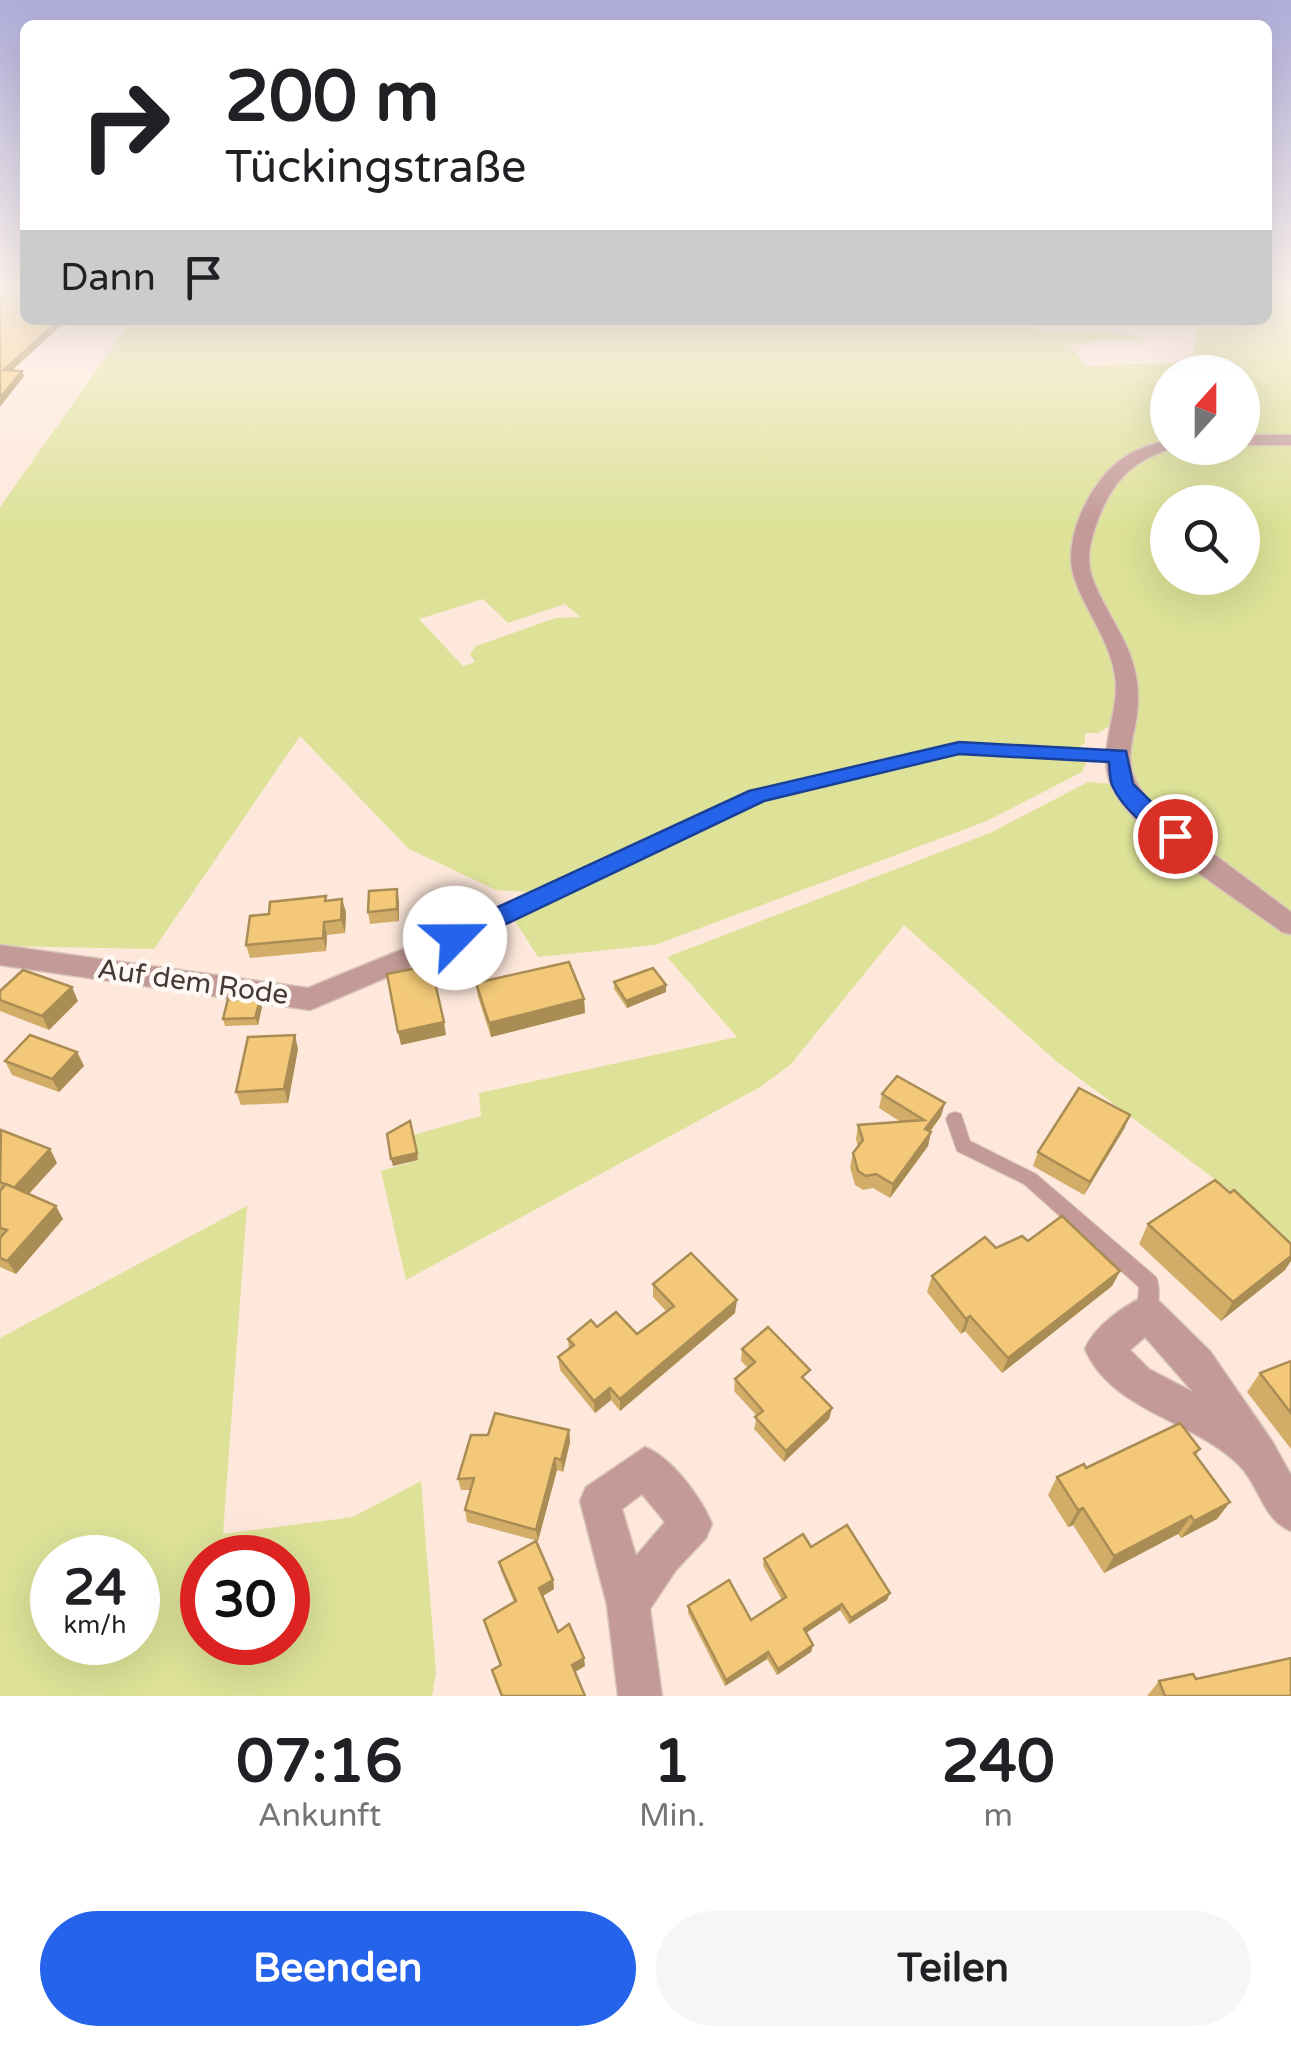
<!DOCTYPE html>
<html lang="de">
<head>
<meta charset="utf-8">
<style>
  :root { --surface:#fff; --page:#f6f6f6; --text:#202124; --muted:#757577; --accent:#2563eb }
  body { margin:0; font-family:"Varela Round",sans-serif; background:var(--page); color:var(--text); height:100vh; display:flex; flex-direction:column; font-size:38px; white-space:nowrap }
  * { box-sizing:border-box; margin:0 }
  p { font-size:32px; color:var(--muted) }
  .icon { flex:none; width:55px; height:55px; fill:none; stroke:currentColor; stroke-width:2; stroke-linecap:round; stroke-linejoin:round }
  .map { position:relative; height:1696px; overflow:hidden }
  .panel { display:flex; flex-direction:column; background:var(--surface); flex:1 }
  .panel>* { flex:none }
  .top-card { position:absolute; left:20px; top:20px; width:1252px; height:305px; border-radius:15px; box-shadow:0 10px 40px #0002; background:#fff; color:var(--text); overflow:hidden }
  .needle { width:65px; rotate:21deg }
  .controls { position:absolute; left:1150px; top:355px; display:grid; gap:20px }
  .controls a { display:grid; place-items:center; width:110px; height:110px; border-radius:50%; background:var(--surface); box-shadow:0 10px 40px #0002; font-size:50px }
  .speed { position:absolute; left:30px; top:1535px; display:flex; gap:20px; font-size:50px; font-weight:700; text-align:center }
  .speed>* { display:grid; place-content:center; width:130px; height:130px; border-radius:50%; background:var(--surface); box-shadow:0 10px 40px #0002; line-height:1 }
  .speed small { font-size:25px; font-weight:400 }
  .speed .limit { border:15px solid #d22; background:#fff; color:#111 }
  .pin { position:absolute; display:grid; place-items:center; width:85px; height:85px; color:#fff; margin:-42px; border:5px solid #fff; border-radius:50%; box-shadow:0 2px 10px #0007 }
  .me { position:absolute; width:110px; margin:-55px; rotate:67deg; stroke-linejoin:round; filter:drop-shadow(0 0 8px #0008) }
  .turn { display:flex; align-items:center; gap:35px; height:210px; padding:0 40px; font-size:45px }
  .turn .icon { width:130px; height:130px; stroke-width:2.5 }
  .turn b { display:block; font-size:70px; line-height:85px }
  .then { display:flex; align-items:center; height:95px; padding:0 40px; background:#0003; gap:20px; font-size:38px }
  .eta { display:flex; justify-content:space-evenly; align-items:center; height:170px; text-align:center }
  .eta b { font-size:60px; font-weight:800; line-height:70px }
  .cta { display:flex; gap:20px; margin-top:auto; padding:20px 40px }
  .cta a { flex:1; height:115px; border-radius:60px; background:var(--accent); color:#fff; font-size:40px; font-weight:800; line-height:115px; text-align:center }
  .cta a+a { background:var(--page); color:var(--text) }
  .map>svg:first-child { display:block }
  .green { fill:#dde298; fill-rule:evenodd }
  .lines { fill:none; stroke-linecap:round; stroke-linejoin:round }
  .service-casing { stroke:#d9c5b9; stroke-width:2 }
  .minor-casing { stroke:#d9c5b9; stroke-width:3 }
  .tertiary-casing { stroke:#d9c5b9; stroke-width:3 }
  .service { fill:#c39a97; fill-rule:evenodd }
  .minor { fill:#c39a97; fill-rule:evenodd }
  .tertiary { fill:#c39a97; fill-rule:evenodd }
  .wall { fill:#d1ad68 }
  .shaded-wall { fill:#aa8d55 }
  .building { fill:#f3c979; stroke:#aa8d55; stroke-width:2.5 }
  .route { fill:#2563eb; stroke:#184099; stroke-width:2.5 }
  .labels { text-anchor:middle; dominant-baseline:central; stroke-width:9; stroke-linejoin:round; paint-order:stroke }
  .street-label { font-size:28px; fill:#443933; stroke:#fef9f5 }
</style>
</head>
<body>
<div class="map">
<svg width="1291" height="1696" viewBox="0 0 1291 1696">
  <rect width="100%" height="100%" fill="#fee8db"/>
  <g class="green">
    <path d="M 1268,287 L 1291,287 L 1291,437 L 1243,437 L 1242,372 L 1168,372 L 1168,448 L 1242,448 L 1243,440 L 1291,440 L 1291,1245 L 1247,1203 L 1056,1061 L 904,925 L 791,1064 L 762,1086 L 406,1280 L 381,1171 L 418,1160 L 413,1135 L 481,1116 L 479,1093 L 737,1037 L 667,957 L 990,833 L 1088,782 L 1122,785 L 1121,734 L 1111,725 L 1098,733 L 1085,733 L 1085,743 L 1078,748 L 963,743 L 749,793 L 539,893 L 496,890 L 409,849 L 300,736 L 154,949 L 0,946 L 0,507 L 132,320 L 1020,320 L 1042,331 L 1136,335 L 1144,339 L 1068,343 L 1086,366 L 1194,362 L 1196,320 L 1268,320 ZM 1168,502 L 1242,502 L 1242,578 L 1168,578 ZM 483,599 L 508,623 L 565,604 L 580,617 L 556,618 L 476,646 L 470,654 L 475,662 L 463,666 L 419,619 Z"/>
    <path d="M 960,752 L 1080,758 L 1086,763 L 1082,772 L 987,821 L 655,945 L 538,957 L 515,921 L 769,799 Z"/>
    <path d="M 247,1206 L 223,1534 L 353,1517 L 421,1481 L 436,1673 L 432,1696 L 0,1696 L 0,1338 ZM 52,1558 L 138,1558 L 138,1642 L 52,1642 ZM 202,1558 L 288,1558 L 288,1642 L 202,1642 Z"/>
  </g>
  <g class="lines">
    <defs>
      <g id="service">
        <path d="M 959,744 L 1118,752 L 1124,756 L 1118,760 L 959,752 L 761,799 L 496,926 L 486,926 L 484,922 L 486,918 L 752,793 Z"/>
        <path d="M 955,1112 L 961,1114 L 970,1141 L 1036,1174 L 1156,1277 C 1161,1288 1159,1307 1154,1319 L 1147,1321 L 1140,1319 L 1137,1312 L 1139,1287 L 1024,1184 L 957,1151 L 946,1119 L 949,1114 Z"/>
      </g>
      <g id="minor">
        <path d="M 491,913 L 500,915 L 504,922 L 500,929 L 310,1010 L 0,965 L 0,945 L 308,988 Z"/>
        <path d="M 1146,1296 L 1159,1301 L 1210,1351 L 1272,1441 L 1291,1475 L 1291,1531 C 1262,1519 1260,1486 1239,1465 C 1194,1420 1111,1411 1085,1349 C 1094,1327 1124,1305 1146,1296 ZM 1145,1337 L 1193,1392 L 1149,1369 L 1130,1350 Z"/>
        <path d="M 645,1447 C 672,1458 701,1497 712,1524 L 706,1538 L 676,1570 L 650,1609 L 662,1696 L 618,1696 L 607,1605 L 580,1501 L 586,1487 ZM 642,1494 L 665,1522 L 636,1556 L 622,1509 Z"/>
      </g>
      <g id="tertiary">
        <rect x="1242" y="435" width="49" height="10"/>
        <path d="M 1168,440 L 1168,448 L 1174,448 C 1131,460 1110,484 1096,525 C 1090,544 1086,558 1092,577 C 1104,611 1130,640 1136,676 C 1148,742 1101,756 1164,817 L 1291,912 L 1291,934 L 1282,932 C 1234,896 1140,840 1113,789 C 1094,753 1121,713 1115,676 C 1110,640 1085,611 1074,577 C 1062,540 1089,485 1119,461 C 1133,450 1150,445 1168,440 Z"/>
      </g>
    </defs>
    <use href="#service" class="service-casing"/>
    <use href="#minor" class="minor-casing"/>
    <use href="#tertiary" class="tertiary-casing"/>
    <use href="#service" class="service"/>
    <use href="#minor" class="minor"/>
    <use href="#tertiary" class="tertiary"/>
  </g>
  <g class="wall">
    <path d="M 327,900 L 346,912 L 345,933 L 327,935 L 326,951 L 250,958 L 246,945 L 269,914 Z"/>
    <path d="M 399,901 L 399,921 L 370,924 L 368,912 Z"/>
    <path d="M 614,982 L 666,992 L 627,1008 L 614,989 Z"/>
    <path d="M 476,983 L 584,999 L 585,1013 L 491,1037 L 478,997 Z"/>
    <path d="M 0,991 L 78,1001 L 49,1030 L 0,1011 Z"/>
    <path d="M 260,1000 L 262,1007 L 258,1025 L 225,1026 L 223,1019 Z"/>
    <path d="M 298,1049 L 288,1103 L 241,1105 L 236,1092 Z"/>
    <path d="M 77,1052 L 84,1066 L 59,1092 L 12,1075 L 5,1061 Z"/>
    <path d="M 882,1094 L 941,1116 L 930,1132 L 931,1132 L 928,1146 L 890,1198 L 873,1188 L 863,1190 L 855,1185 L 850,1167 L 853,1153 L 858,1147 L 856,1139 L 858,1125 L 901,1122 L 879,1108 Z"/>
    <path d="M 1130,1115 L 1124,1129 L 1084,1195 L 1033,1166 L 1038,1152 Z"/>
    <path d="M 0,1131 L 50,1149 L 57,1163 L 29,1194 L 63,1219 L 16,1274 L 0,1267 Z"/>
    <path d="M 1148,1224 L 1285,1270 L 1221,1321 L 1139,1244 Z"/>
    <path d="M 1028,1241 L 1120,1271 L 1112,1286 L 1002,1373 L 965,1331 L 961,1334 L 927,1292 L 932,1276 L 996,1248 Z"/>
    <path d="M 653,1284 L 735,1313 L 620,1411 L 611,1400 L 595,1413 L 560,1370 L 558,1357 L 569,1349 L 568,1339 L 597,1327 L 637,1334 L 666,1311 L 653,1297 Z"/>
    <path d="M 742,1349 L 807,1382 L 832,1408 L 829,1419 L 784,1462 L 754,1429 L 757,1416 L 734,1391 L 735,1379 L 748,1368 L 741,1361 Z"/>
    <path d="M 1291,1361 L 1291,1449 L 1247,1392 L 1260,1373 Z"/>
    <path d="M 569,1430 L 570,1442 L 563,1472 L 557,1470 L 538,1541 L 467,1522 L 465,1510 L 471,1490 L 461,1490 L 458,1479 Z"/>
    <path d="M 1200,1449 L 1196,1455 L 1230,1502 L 1217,1519 L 1181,1538 L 1178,1534 L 1104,1573 L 1073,1525 L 1068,1527 L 1048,1495 L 1057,1477 L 1086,1468 Z"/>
    <path d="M 811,1547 L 887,1600 L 849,1624 L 840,1610 L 806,1633 L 813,1645 L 811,1652 L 777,1675 L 767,1659 L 725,1686 L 688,1613 L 688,1606 L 751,1620 L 782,1600 L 763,1566 L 764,1559 Z"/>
    <path d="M 499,1562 L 553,1580 L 554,1589 L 543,1596 L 558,1632 L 585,1666 L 575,1672 L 585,1696 L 501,1696 L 492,1670 L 500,1666 L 484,1620 L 514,1602 L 501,1571 Z"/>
    <path d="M 1196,1679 L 1291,1696 L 1147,1696 L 1159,1681 Z"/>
  </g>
  <g class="shaded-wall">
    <path d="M 59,320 L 67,320 L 6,376 L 4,370 Z"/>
    <path d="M 22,371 L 24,376 L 0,407 L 0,398 Z"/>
    <path d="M 397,889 L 399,901 L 399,921 L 397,909 Z"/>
    <path d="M 342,899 L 346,912 L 345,933 L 341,920 Z"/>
    <path d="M 324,922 L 327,935 L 326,951 L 323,938 Z"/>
    <path d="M 666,985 L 666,992 L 627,1008 L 626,1001 Z"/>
    <path d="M 72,987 L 78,1001 L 49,1030 L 42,1016 Z"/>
    <path d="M 584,999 L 585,1013 L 491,1037 L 489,1023 Z"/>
    <path d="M 260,1000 L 262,1007 L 258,1025 L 255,1018 Z"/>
    <path d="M 444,1022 L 446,1035 L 401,1045 L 398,1032 Z"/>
    <path d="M 295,1035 L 298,1049 L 288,1103 L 284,1089 Z"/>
    <path d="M 77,1052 L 84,1066 L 59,1092 L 52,1079 Z"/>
    <path d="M 945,1103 L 941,1116 L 922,1142 L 925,1129 Z"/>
    <path d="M 1130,1115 L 1124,1129 L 1084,1195 L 1090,1182 Z"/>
    <path d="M 931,1132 L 928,1146 L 890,1198 L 893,1184 Z"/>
    <path d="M 50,1149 L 57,1163 L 22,1201 L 14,1188 Z"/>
    <path d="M 417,1153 L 418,1160 L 393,1166 L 391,1159 Z"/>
    <path d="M 56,1206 L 63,1219 L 16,1274 L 7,1261 Z"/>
    <path d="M 1291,1256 L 1291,1261 L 1285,1270 L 1221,1321 L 1233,1302 Z"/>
    <path d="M 1120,1271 L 1112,1286 L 1002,1373 L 1008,1358 Z"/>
    <path d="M 737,1300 L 735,1313 L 620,1411 L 620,1399 Z"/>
    <path d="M 970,1316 L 965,1331 L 961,1334 L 966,1319 Z"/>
    <path d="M 610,1388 L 611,1400 L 595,1413 L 594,1401 Z"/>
    <path d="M 832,1408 L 829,1419 L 784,1462 L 786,1451 Z"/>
    <path d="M 569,1430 L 570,1442 L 563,1472 L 561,1460 Z"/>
    <path d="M 555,1458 L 557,1470 L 538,1541 L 536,1530 Z"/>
    <path d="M 1230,1502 L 1217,1519 L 1181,1538 L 1194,1521 Z"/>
    <path d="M 1083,1508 L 1073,1525 L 1068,1527 L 1078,1510 Z"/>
    <path d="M 1191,1516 L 1178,1534 L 1104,1573 L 1114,1556 Z"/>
    <path d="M 553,1580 L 554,1589 L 541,1597 L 539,1588 Z"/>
    <path d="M 890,1593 L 887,1600 L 849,1624 L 851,1618 Z"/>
    <path d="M 842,1604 L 840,1610 L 803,1635 L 804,1629 Z"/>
    <path d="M 813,1645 L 811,1652 L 777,1675 L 778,1669 Z"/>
    <path d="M 768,1652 L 767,1659 L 725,1686 L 726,1680 Z"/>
    <path d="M 584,1658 L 585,1666 L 573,1673 L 572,1665 Z"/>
  </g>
  <g class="building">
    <path d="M 0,287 L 15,287 L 25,295 L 25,320 L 59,320 L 4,370 L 22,371 L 0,398 Z"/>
    <path d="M 397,889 L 397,909 L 368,912 L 369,891 Z"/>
    <path d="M 326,896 L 325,901 L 342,899 L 341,920 L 324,922 L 323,938 L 246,945 L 250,916 L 269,914 L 270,902 Z"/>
    <path d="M 569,962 L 584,999 L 489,1023 L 476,983 Z"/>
    <path d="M 431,965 L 444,1022 L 398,1032 L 387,974 Z"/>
    <path d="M 653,968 L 666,985 L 626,1001 L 614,982 Z"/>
    <path d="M 23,970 L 72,987 L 42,1016 L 0,1000 L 0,991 Z"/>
    <path d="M 228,999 L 260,1000 L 255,1018 L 223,1019 Z"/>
    <path d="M 30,1035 L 77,1052 L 52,1079 L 5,1061 Z"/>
    <path d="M 295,1035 L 284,1089 L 236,1092 L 248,1037 Z"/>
    <path d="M 897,1076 L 945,1103 L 925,1129 L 931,1132 L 893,1184 L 876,1174 L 866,1176 L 858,1171 L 853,1153 L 863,1140 L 858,1125 L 924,1120 L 882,1094 Z"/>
    <path d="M 1079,1088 L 1130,1115 L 1090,1182 L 1038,1152 Z"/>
    <path d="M 410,1121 L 417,1153 L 391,1159 L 387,1134 Z"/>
    <path d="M 1,1130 L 50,1149 L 14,1188 L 0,1182 Z"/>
    <path d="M 1215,1180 L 1230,1193 L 1234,1190 L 1291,1244 L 1291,1256 L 1233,1302 L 1148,1224 Z"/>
    <path d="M 6,1184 L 56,1206 L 7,1261 L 0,1258 L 0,1238 L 7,1230 L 0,1228 L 0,1191 Z"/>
    <path d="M 1062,1216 L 1120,1271 L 1008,1358 L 970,1316 L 966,1319 L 932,1276 L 985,1237 L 996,1248 L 1022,1236 L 1028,1241 Z"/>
    <path d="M 691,1253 L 737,1300 L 620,1399 L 610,1388 L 594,1401 L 558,1357 L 574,1345 L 568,1339 L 591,1320 L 597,1327 L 616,1312 L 637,1334 L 674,1306 L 653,1284 Z"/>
    <path d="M 768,1327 L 810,1370 L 802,1377 L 832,1408 L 786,1451 L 755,1417 L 763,1411 L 735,1379 L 755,1362 L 742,1349 Z"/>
    <path d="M 1291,1361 L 1291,1413 L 1260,1373 Z"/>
    <path d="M 495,1413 L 569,1430 L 561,1460 L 555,1458 L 536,1530 L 465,1510 L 474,1478 L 458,1479 L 471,1435 L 488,1435 Z"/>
    <path d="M 1180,1423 L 1200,1449 L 1194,1453 L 1230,1502 L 1194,1521 L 1191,1516 L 1114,1556 L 1083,1508 L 1078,1510 L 1057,1477 L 1084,1464 L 1086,1468 Z"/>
    <path d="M 847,1525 L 890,1593 L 851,1618 L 842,1604 L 804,1629 L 813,1645 L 778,1669 L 768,1652 L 726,1680 L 688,1606 L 729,1580 L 751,1620 L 786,1597 L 764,1559 L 803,1534 L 811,1547 Z"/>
    <path d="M 536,1541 L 553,1580 L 539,1588 L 558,1632 L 569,1624 L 584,1658 L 572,1665 L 585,1696 L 502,1696 L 492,1670 L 501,1665 L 484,1620 L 516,1601 L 499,1562 Z"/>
    <path d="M 1291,1658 L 1291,1696 L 1165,1696 L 1159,1681 L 1193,1674 L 1196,1679 Z"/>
  </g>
  <linearGradient id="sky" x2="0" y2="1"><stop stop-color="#afadda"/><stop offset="0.55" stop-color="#fff5ef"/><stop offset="1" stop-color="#fff5ef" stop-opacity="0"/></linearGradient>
  <rect width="1291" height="524" fill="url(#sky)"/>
  <path class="route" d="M 959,742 L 1126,751 L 1133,784 L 1186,836 L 1175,843 C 1154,837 1122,807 1113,787 C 1109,780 1110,769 1109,762 L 959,754 L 764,801 L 464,944 L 455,946 L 443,938 L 446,931 L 749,791 Z"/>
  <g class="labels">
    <g class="street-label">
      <text transform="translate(193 982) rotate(8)">Auf dem Rode</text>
    </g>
  </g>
</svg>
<div class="controls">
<a><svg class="needle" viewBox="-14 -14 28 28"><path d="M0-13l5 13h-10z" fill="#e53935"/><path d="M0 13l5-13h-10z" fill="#757577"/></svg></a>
<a><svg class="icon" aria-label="search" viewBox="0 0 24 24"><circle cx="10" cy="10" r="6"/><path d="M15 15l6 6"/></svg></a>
</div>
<div class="speed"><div>24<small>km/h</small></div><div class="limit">30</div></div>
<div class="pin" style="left:1175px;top:836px;background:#d93025"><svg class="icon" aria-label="arrive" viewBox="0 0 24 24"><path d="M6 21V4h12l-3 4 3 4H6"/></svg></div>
<svg class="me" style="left:455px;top:938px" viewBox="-20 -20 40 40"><circle r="19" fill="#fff"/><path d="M0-13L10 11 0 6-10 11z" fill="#2563eb"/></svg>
<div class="top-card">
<div class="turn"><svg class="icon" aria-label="right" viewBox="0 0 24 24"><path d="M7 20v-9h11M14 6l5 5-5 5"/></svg><div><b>200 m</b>Tückingstraße</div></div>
<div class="then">Dann<svg class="icon" aria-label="arrive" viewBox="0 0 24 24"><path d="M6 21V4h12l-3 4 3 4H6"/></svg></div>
</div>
</div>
<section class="panel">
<div class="eta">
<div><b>07:16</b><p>Ankunft</p></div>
<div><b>1</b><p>Min.</p></div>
<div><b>240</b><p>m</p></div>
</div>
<div class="cta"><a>Beenden</a><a>Teilen</a></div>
</section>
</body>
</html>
